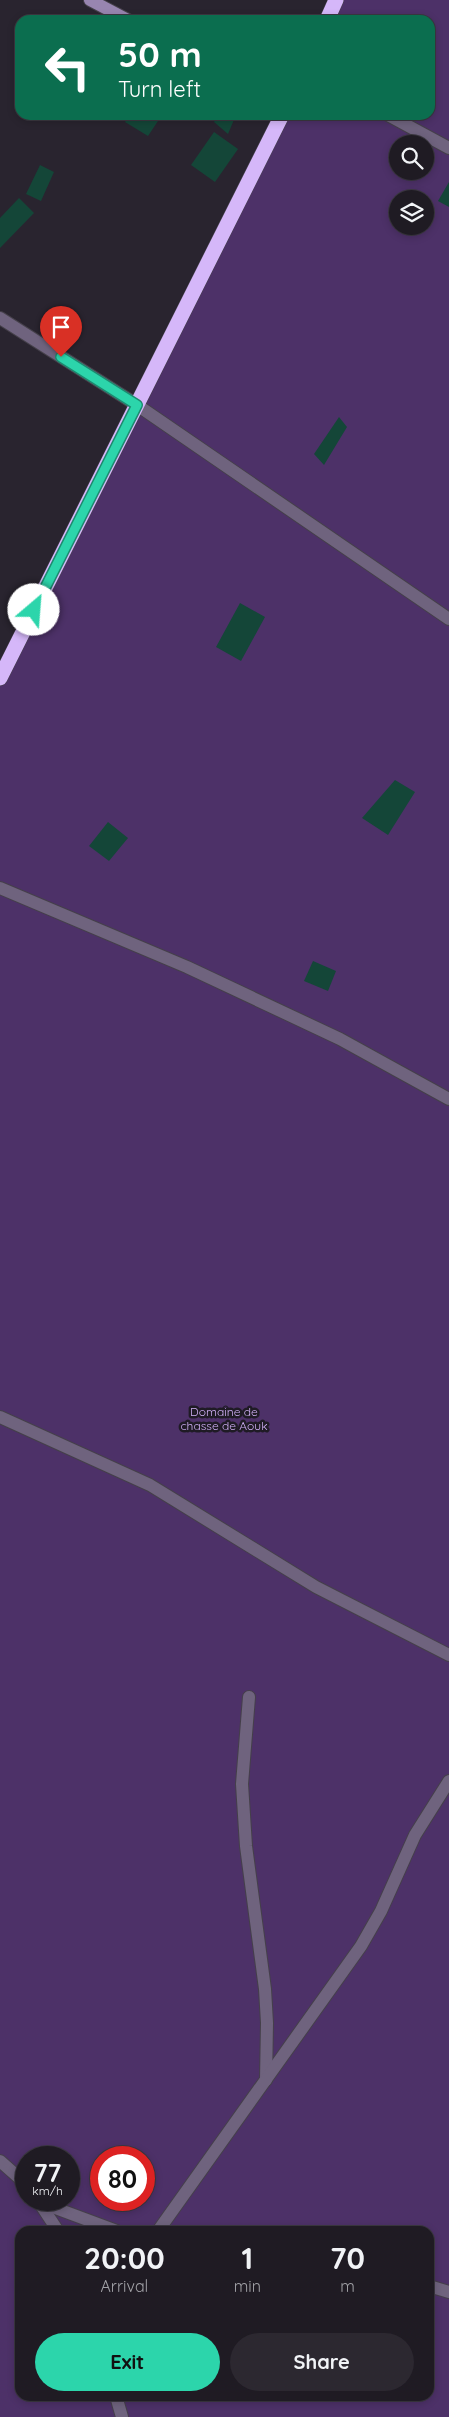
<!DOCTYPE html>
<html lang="en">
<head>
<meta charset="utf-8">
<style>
  :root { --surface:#1f1b23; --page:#2c2830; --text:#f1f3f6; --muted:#a1a1a6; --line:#3c3941; --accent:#2cd5ab }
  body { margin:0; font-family:Quicksand,sans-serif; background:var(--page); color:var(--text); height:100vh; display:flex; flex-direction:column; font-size:19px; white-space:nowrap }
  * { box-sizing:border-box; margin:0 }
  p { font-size:16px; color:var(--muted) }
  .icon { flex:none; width:28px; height:28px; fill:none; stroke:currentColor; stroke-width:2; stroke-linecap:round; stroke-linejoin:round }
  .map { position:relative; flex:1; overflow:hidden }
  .details { position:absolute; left:15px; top:2226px; width:419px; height:175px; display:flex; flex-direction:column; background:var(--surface); border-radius:15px; box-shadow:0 2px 8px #0003,0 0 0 1px var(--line) }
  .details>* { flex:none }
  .banner { position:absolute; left:15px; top:15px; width:420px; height:105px; border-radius:15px; box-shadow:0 2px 8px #0003,0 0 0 1px var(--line); background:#0b6e4f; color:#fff; overflow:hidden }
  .fabs { position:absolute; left:389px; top:135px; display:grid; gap:10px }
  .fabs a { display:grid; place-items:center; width:45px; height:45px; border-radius:50%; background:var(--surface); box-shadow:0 2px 8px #0003,0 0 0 1px var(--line); font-size:25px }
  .speed { position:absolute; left:15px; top:2146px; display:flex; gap:10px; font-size:25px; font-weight:700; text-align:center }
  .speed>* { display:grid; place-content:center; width:65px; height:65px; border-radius:50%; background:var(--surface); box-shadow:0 2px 8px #0003,0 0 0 1px var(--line); line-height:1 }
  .speed small { font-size:12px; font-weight:400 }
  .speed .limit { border:8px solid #d22; background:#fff; color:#111 }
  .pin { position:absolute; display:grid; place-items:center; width:42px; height:42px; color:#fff; margin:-51px -21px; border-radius:50% 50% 50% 0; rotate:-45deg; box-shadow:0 0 5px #0007 }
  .pin .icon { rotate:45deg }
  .me { position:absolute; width:55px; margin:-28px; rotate:27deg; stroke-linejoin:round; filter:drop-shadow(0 0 4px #0008) }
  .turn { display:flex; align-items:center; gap:18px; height:105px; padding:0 20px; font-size:22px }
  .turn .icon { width:65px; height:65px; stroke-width:2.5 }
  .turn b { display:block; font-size:35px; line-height:42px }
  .eta { display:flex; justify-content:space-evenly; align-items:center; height:85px; text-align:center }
  .eta b { font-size:30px; font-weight:700; line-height:35px }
  .cta { display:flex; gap:10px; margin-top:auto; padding:10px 20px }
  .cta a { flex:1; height:58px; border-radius:30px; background:var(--accent); color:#111; font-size:20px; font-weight:700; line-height:58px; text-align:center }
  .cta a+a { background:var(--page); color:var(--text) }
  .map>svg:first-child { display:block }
  .green { fill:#4d3168; fill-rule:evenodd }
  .building { fill:#144638 }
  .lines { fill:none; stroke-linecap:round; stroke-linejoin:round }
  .street-casing { stroke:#45404a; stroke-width:14 }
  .secondary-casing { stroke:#45404a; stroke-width:14 }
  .highway-casing { stroke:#45404a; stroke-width:16 }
  .street { stroke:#6f637e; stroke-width:12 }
  .secondary { stroke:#9885b0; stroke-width:12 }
  .highway { stroke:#d5b7f9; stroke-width:15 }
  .route-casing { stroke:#1d8a6f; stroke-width:12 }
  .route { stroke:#2cd5ab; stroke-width:9 }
  .labels { text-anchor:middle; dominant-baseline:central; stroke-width:5; stroke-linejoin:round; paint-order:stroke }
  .park-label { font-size:12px; fill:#d0aff5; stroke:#1f1b25 }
</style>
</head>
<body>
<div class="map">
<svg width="449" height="2417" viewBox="0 0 449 2417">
  <rect width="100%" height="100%" fill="#29242f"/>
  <path class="green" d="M 336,0 L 449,0 L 449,2417 L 0,2417 L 0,678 L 282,115 L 430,115 L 430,20 L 326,20 ZM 398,144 L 425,144 L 425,171 L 398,171 ZM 398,199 L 425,199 L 425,226 L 398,226 ZM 26,2158 L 69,2158 L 69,2200 L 26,2200 ZM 101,2158 L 144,2158 L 144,2200 L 101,2200 ZM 20,2231 L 429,2231 L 429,2396 L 20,2396 Z"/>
  <g class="building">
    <path d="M 130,115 L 162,115 L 148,136 L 125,122 Z"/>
    <path d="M 217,115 L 236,115 L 228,134 L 214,122 Z"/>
    <path d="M 214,132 L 238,149 L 215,182 L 191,165 Z"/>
    <path d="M 40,165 L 54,172 L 41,201 L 26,194 Z"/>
    <path d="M 449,182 L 449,207 L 438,201 Z"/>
    <path d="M 19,198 L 34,213 L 0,248 L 0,218 Z"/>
    <path d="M 339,417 L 347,427 L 324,465 L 314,454 Z"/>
    <path d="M 240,603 L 265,617 L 241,661 L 216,647 Z"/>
    <path d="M 395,780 L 415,792 L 388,835 L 362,818 Z"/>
    <path d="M 108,822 L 128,838 L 109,861 L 89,846 Z"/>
    <path d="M 313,961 L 336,971 L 328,991 L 304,981 Z"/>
  </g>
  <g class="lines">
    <defs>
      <g id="street">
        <path d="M 388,115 L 449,148"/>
        <path d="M 0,318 L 137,405 L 449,619"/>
        <path d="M 0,888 L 187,967 L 340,1039 L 449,1099"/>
        <path d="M 0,1417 L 150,1485 L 316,1587 L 449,1655"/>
        <path d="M 249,1697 L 242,1784 L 246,1846 L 265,1989 L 267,2023 L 266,2080"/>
        <path d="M 0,2161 L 26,2184"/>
        <path d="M 39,2202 L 117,2231"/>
        <path d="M 39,2202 L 58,2231"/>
        <path d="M 158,2231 L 361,1946 L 381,1911 L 415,1835 L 449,1781"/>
        <path d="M 429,2286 L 449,2292"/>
        <path d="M 116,2396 L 122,2417"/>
      </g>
      <path id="secondary" d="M 90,0 L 128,20"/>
      <g id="highway">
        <path d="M 327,20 L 336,0"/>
        <path d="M 0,678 L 282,115"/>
      </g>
    </defs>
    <use href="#street" class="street-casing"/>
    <use href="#secondary" class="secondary-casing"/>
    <use href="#highway" class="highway-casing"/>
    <use href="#street" class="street"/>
    <use href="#secondary" class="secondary"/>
    <use href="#highway" class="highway"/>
  </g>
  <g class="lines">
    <defs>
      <path id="route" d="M 34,610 L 137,405 L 61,357"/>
    </defs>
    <use href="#route" class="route-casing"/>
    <use href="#route" class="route"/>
  </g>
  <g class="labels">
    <g class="park-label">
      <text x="224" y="1411">Domaine de<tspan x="224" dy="14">chasse de Aouk</tspan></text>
    </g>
  </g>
</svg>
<div class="fabs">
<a><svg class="icon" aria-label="search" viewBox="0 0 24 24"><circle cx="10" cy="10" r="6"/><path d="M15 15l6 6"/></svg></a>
<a><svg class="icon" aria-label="layers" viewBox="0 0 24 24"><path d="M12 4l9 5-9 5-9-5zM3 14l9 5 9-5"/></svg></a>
</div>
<div class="speed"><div>77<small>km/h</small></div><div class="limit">80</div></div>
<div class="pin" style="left:61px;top:357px;background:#d93025"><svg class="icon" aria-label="arrive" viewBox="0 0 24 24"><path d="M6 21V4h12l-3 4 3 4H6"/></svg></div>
<svg class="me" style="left:34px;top:610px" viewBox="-20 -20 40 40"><circle r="19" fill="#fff"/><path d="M0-13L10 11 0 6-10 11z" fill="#2cd5ab"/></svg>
<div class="banner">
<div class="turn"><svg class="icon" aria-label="left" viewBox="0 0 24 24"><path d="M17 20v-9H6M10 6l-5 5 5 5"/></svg><div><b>50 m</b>Turn left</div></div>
</div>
<section class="details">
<div class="eta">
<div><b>20:00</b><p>Arrival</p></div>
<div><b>1</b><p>min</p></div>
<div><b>70</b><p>m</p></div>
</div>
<div class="cta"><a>Exit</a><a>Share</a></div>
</section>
</div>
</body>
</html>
